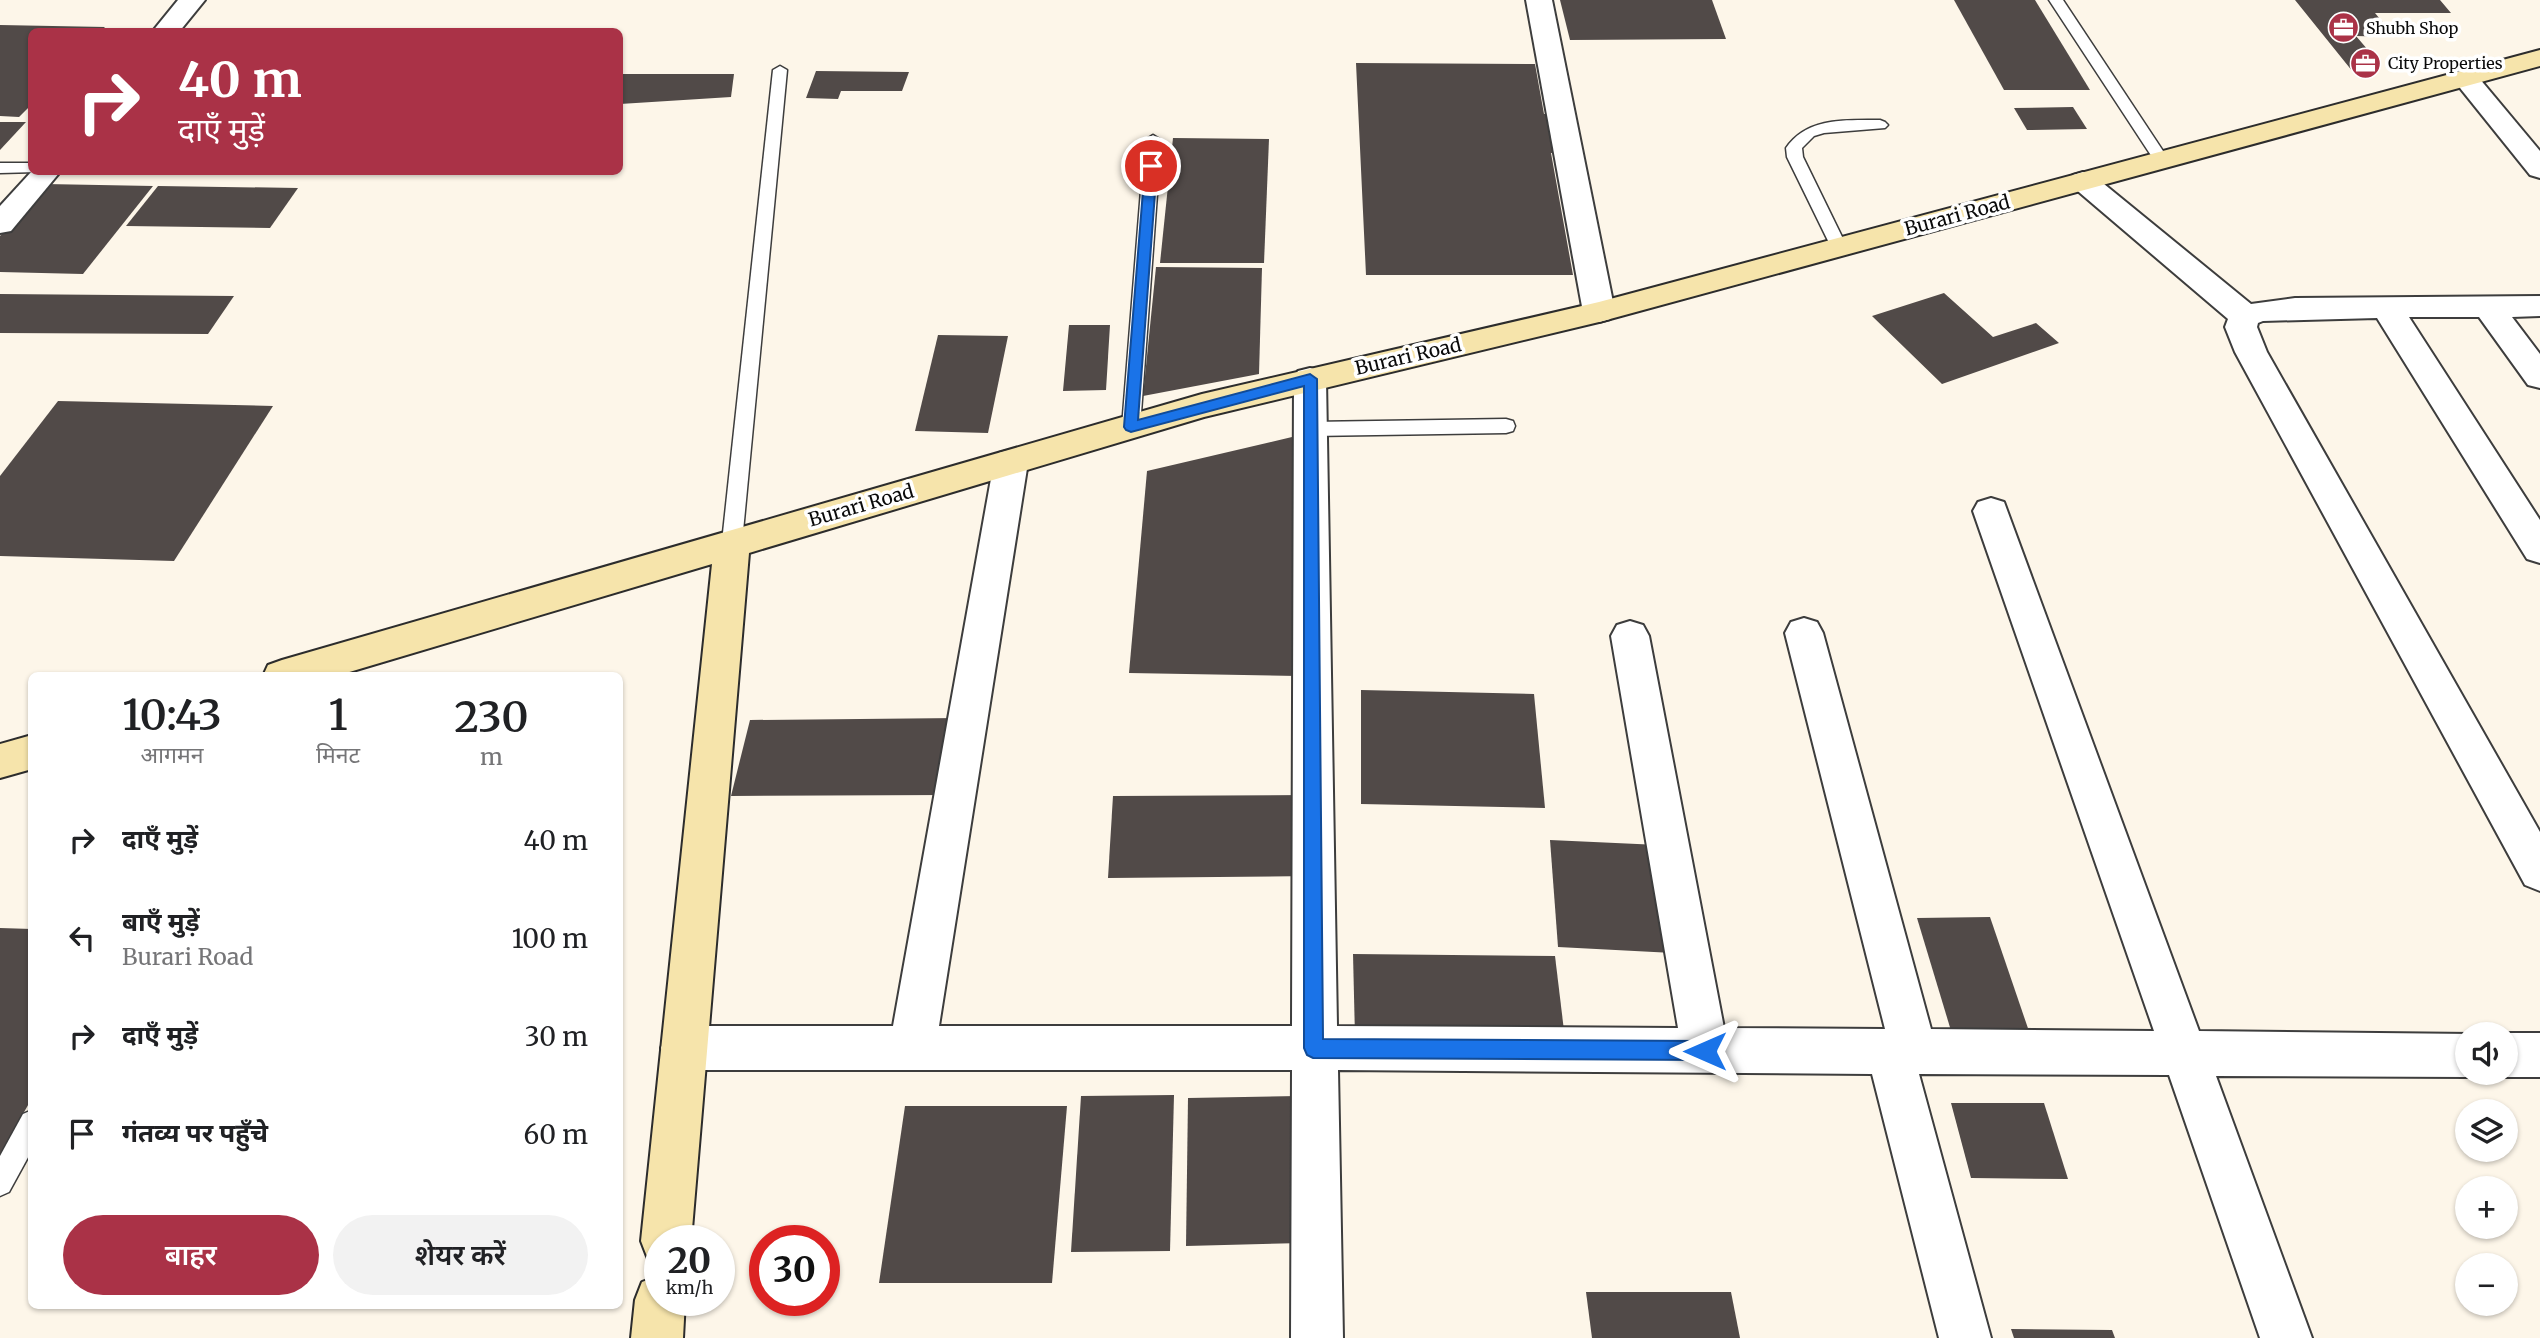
<!DOCTYPE html>
<html lang="hi">
<head>
<meta charset="utf-8">
<style>
  :root { --surface:#fff; --page:#f2f2f2; --text:#202124; --muted:#757577; --accent:#aa3247 }
  body { margin:0; font-family:Merriweather,"Noto Sans Devanagari",serif; background:var(--page); color:var(--text); height:100vh; display:flex; flex-direction:column; font-size:26px; white-space:nowrap }
  * { box-sizing:border-box; margin:0 }
  p { font-size:23px; color:var(--muted) }
  .icon { flex:none; width:38px; height:38px; fill:none; stroke:currentColor; stroke-width:2; stroke-linecap:round; stroke-linejoin:round }
  .map { position:relative; flex:1; overflow:hidden }
  .drawer { position:absolute; left:28px; top:672px; width:595px; height:637px; display:flex; flex-direction:column; background:var(--surface); border-radius:10px; box-shadow:0 2px 5px #0004 }
  .drawer>* { flex:none }
  .top-card { position:absolute; left:28px; top:28px; width:595px; height:147px; border-radius:10px; box-shadow:0 2px 5px #0004; background:#aa3247; color:#fff; overflow:hidden }
  .fabs { position:absolute; left:2455px; top:1022px; display:grid; gap:14px }
  .fabs a { display:grid; place-items:center; width:63px; height:63px; border-radius:50%; background:var(--surface); box-shadow:0 2px 5px #0004; font-size:35px }
  .speed { position:absolute; left:644px; top:1225px; display:flex; gap:14px; font-size:35px; font-weight:700; text-align:center }
  .speed>* { display:grid; place-content:center; width:91px; height:91px; border-radius:50%; background:var(--surface); box-shadow:0 2px 5px #0004; line-height:1 }
  .speed small { font-size:18px; font-weight:400 }
  .speed .limit { border:10px solid #d22; background:#fff; color:#111 }
  .pin { position:absolute; display:grid; place-items:center; width:60px; height:60px; color:#fff; margin:-30px; border:4px solid #fff; border-radius:50%; box-shadow:0 2px 7px #0007 }
  .me { position:absolute; width:77px; margin:-38px; rotate:270deg; stroke-linejoin:round; filter:drop-shadow(0 0 5px #0008) }
  .turn { display:flex; align-items:center; gap:24px; height:147px; padding:0 35px; font-size:32px }
  .turn .icon { width:91px; height:91px; stroke-width:2.5 }
  .turn b { display:block; font-size:49px; line-height:60px }
  .eta { display:flex; justify-content:space-evenly; align-items:center; height:119px; text-align:center }
  .eta b { font-size:42px; font-weight:600; line-height:49px }
  .button { display:flex; gap:14px; margin-top:auto; padding:14px 35px }
  .button a { flex:1; height:80px; border-radius:42px; background:var(--accent); color:#fff; font-size:28px; font-weight:600; line-height:80px; text-align:center }
  .button a+a { background:var(--page); color:var(--text) }
  ul { padding:0; list-style:none }
  li { display:flex; align-items:center; gap:21px; height:98px; padding:0 35px }
  li div { flex:1 }
  li b { display:block; font-size:26px }
  li em { font-style:normal }
  .map>svg:first-child { display:block }
  .building { fill:#514a48 }
  .lines { fill:none; stroke-linecap:round; stroke-linejoin:round }
  .lane-casing { stroke:#3d3d3d; stroke-width:3 }
  .street-casing { stroke:#3d3d3d; stroke-width:4 }
  .secondary-casing { stroke:#2c2c2c; stroke-width:4 }
  .lane { fill:#fff; fill-rule:evenodd }
  .street { fill:#fff; fill-rule:evenodd }
  .secondary { fill:#f6e4ab; fill-rule:evenodd }
  .route { fill:#1a73e8; stroke:#114b97; stroke-width:2 }
  .labels { text-anchor:middle; dominant-baseline:central; stroke-width:7; stroke-linejoin:round; paint-order:stroke }
  .far-poi-label { font-size:16px; fill:#0a0a0a; stroke:#fff; text-anchor:start }
  .street-label { font-size:19px; fill:#0a0a0a; stroke:#fff }
</style>
</head>
<body>
<div class="map">
<svg width="2540" height="1338" viewBox="0 0 2540 1338">
  <rect width="100%" height="100%" fill="#fdf6e9"/>
  <g class="building">
    <path d="M 1560,0 L 1712,0 L 1726,39 L 1570,40 Z"/>
    <path d="M 1954,0 L 2035,0 L 2090,90 L 2004,90 Z"/>
    <path d="M 2295,0 L 2440,0 L 2451,13 L 2375,13 L 2395,37 L 2356,36 L 2368,50 L 2362,50 L 2375,65 L 2353,72 Z"/>
    <path d="M 0,25 L 105,27 L 100,32 L 32,32 L 32,104 L 19,117 L 0,116 Z"/>
    <path d="M 1356,63 L 1535,64 L 1544,114 L 1554,114 L 1562,153 L 1551,153 L 1573,275 L 1366,275 Z"/>
    <path d="M 816,71 L 909,72 L 902,91 L 841,91 L 838,99 L 806,98 Z"/>
    <path d="M 620,74 L 734,74 L 731,97 L 620,104 Z"/>
    <path d="M 2073,107 L 2087,129 L 2027,130 L 2014,108 Z"/>
    <path d="M 0,122 L 26,122 L 0,150 Z"/>
    <path d="M 1173,138 L 1269,139 L 1264,263 L 1160,263 Z"/>
    <path d="M 45,184 L 153,186 L 83,274 L 0,272 L 0,236 Z"/>
    <path d="M 158,186 L 298,188 L 270,228 L 126,226 Z"/>
    <path d="M 1156,267 L 1262,268 L 1259,374 L 1143,396 Z"/>
    <path d="M 1944,293 L 1993,337 L 2036,323 L 2059,343 L 1942,384 L 1872,316 Z"/>
    <path d="M 0,294 L 234,296 L 208,334 L 0,333 Z"/>
    <path d="M 1069,325 L 1110,325 L 1106,390 L 1063,391 Z"/>
    <path d="M 938,335 L 1008,336 L 988,433 L 915,431 Z"/>
    <path d="M 58,401 L 273,406 L 174,561 L 0,556 L 0,476 Z"/>
    <path d="M 1292,437 L 1298,676 L 1129,673 L 1147,471 Z"/>
    <path d="M 1361,690 L 1534,694 L 1545,808 L 1361,804 Z"/>
    <path d="M 958,718 L 947,795 L 731,796 L 750,720 Z"/>
    <path d="M 1310,795 L 1311,876 L 1108,878 L 1113,796 Z"/>
    <path d="M 1550,840 L 1659,845 L 1673,953 L 1558,947 Z"/>
    <path d="M 1990,917 L 2033,1043 L 1955,1044 L 1917,918 Z"/>
    <path d="M 0,928 L 32,929 L 32,1098 L 0,1155 Z"/>
    <path d="M 1353,954 L 1555,956 L 1565,1039 L 1355,1037 Z"/>
    <path d="M 1174,1095 L 1170,1251 L 1071,1252 L 1081,1096 Z"/>
    <path d="M 1298,1096 L 1303,1243 L 1186,1246 L 1188,1098 Z"/>
    <path d="M 1951,1103 L 2044,1103 L 2068,1179 L 1971,1178 Z"/>
    <path d="M 905,1106 L 1067,1106 L 1052,1283 L 879,1283 Z"/>
    <path d="M 1586,1292 L 1731,1292 L 1740,1338 L 1592,1338 Z"/>
    <path d="M 2011,1329 L 2112,1330 L 2115,1338 L 2014,1338 Z"/>
  </g>
  <g class="lines">
    <defs>
      <g id="lane">
        <path d="M 2049,0 L 2063,0 L 2169,160 L 2166,163 L 2156,163 Z"/>
        <path d="M 780,66 L 787,70 L 742,542 L 739,547 L 732,549 L 725,547 L 722,542 L 773,70 Z"/>
        <path d="M 1880,120 L 1885,122 L 1888,125 L 1885,128 L 1824,133 L 1814,136 L 1802,148 L 1803,157 L 1847,247 L 1845,251 L 1833,251 L 1787,157 L 1786,148 C 1807,117 1846,120 1880,120 Z"/>
        <path d="M 1153,135 L 1161,140 L 1140,427 L 1138,432 L 1124,432 L 1122,427 L 1145,140 Z"/>
        <path d="M 0,163 L 32,163 L 32,172 L 37,172 L 0,173 Z"/>
        <path d="M 1506,419 L 1513,421 L 1515,426 L 1513,431 L 1506,433 L 1311,436 L 1304,434 L 1302,429 L 1304,424 L 1311,422 Z"/>
        <path d="M 32,1110 L 32,1150 L 9,1192 L 0,1196 L 0,1156 L 23,1114 Z"/>
      </g>
      <g id="street">
        <path d="M 178,0 L 205,0 L 179,32 L 152,32 Z"/>
        <path d="M 1526,0 L 1552,0 L 1615,312 L 1610,319 L 1599,322 L 1588,319 L 1583,312 Z"/>
        <path d="M 2465,70 L 2474,72 L 2540,151 L 2540,178 L 2530,175 L 2452,78 L 2456,72 Z"/>
        <path d="M 32,171 L 60,172 L 11,231 L 0,233 L 0,206 Z"/>
        <path d="M 2083,172 L 2093,175 L 2251,304 L 2295,298 L 2540,296 L 2540,316 L 2512,317 L 2540,354 L 2540,388 L 2528,385 L 2479,317 L 2409,317 L 2540,520 L 2540,563 L 2527,559 L 2377,318 L 2263,321 L 2258,323 L 2257,327 L 2267,352 L 2540,832 L 2540,891 L 2525,885 L 2235,352 L 2225,327 L 2228,319 L 2073,187 L 2069,181 L 2073,175 Z"/>
        <path d="M 1310,368 L 1322,371 L 1326,379 L 1337,1026 L 1678,1028 L 1611,636 L 1617,625 L 1630,621 L 1643,625 L 1649,636 L 1724,1028 L 1885,1029 L 1785,633 L 1791,622 L 1804,618 L 1817,622 L 1823,633 L 1931,1029 L 2154,1031 L 1973,511 L 1978,502 L 1991,498 L 2004,502 L 2199,1031 L 2472,1034 L 2468,1034 L 2468,1073 L 2479,1073 L 2468,1077 L 2216,1076 L 2312,1338 L 2260,1338 L 2169,1075 L 1919,1074 L 1991,1338 L 1939,1338 L 1872,1074 L 1338,1070 L 1343,1338 L 1291,1338 L 1292,1070 L 684,1070 L 668,1064 L 661,1048 L 668,1032 L 684,1026 L 893,1026 L 994,462 L 999,453 L 1011,450 L 1023,453 L 1028,462 L 939,1026 L 1292,1026 L 1294,379 L 1298,371 Z"/>
        <path d="M 2506,1033 L 2540,1033 L 2540,1077 L 2506,1077 L 2495,1073 L 2506,1073 L 2506,1034 L 2502,1034 Z"/>
      </g>
      <g id="secondary">
        <path d="M 2540,50 L 2540,66 L 1599,322 L 1204,417 L 749,553 L 691,1241 L 660,1241 L 660,1263 L 648,1259 L 641,1241 L 712,564 L 336,676 L 263,676 L 268,665 L 282,660 L 1202,394 L 1599,302 Z"/>
        <path d="M 32,735 L 32,769 L 0,778 L 0,744 Z"/>
        <path d="M 660,1275 L 660,1300 L 685,1300 L 683,1338 L 631,1338 L 635,1300 L 642,1282 Z"/>
      </g>
    </defs>
    <use href="#lane" class="lane-casing"/>
    <use href="#street" class="street-casing"/>
    <use href="#secondary" class="secondary-casing"/>
    <use href="#lane" class="lane"/>
    <use href="#street" class="street"/>
    <use href="#secondary" class="secondary"/>
  </g>
  <path class="route" d="M 1151,163 L 1157,166 L 1138,420 L 1310,374 L 1317,379 L 1323,1039 L 1705,1041 L 1712,1044 L 1715,1051 L 1712,1057 L 1705,1060 L 1313,1058 L 1307,1055 L 1304,1048 L 1304,386 L 1131,432 L 1126,430 L 1124,427 L 1145,166 Z"/>
  <defs>
    <symbol id="office-disc" viewBox="-11 -11 22 22"><circle r="9.5" fill="#aa3247" stroke="#fff"/><path d="M-6-3h4V-5.5h4V-3h4V5H-6ZM-1-4.5V-3h2v-1.5ZM-6 0V1H6V0Z" fill="#fff"/></symbol>
  </defs>
  <g fill-rule="evenodd">
    <use href="#office-disc" x="2326" y="10" width="35" height="35"/>
    <use href="#office-disc" x="2348" y="46" width="35" height="35"/>
  </g>
  <g class="labels">
    <g class="far-poi-label">
      <text x="2366" y="28">Shubh Shop</text>
      <text x="2388" y="63">City Properties</text>
    </g>
    <g class="street-label">
      <text transform="translate(1957 215) rotate(-15)">Burari Road</text>
      <text transform="translate(1408 356) rotate(-13)">Burari Road</text>
      <text transform="translate(861 505) rotate(-16)">Burari Road</text>
    </g>
  </g>
</svg>
<div class="fabs">
<a><svg class="icon" aria-label="sound" viewBox="0 0 24 24"><path d="M4 9h4l5-4v14l-5-4H4zM17 9q2 3 0 6"/></svg></a>
<a><svg class="icon" aria-label="layers" viewBox="0 0 24 24"><path d="M12 4l9 5-9 5-9-5zM3 14l9 5 9-5"/></svg></a>
<a>+</a>
<a>−</a>
</div>
<div class="speed"><div>20<small>km/h</small></div><div class="limit">30</div></div>
<div class="pin" style="left:1151px;top:166px;background:#d93025"><svg class="icon" aria-label="arrive" viewBox="0 0 24 24"><path d="M6 21V4h12l-3 4 3 4H6"/></svg></div>
<svg class="me" style="left:1705px;top:1051px" viewBox="-20 -20 40 40"><path d="M0-17L14 15 0 8-14 15z" fill="#1a73e8" stroke="#fff" stroke-width="4"/></svg>
<div class="top-card">
<div class="turn"><svg class="icon" aria-label="right" viewBox="0 0 24 24"><path d="M7 20v-9h11M14 6l5 5-5 5"/></svg><div><b>40 m</b>दाएँ मुड़ें</div></div>
</div>
<section class="drawer">
<div class="eta">
<div><b>10:43</b><p>आगमन</p></div>
<div><b>1</b><p>मिनट</p></div>
<div><b>230</b><p>m</p></div>
</div>
<ul>
<li><svg class="icon" aria-label="right" viewBox="0 0 24 24"><path d="M7 20v-9h11M14 6l5 5-5 5"/></svg><div><b>दाएँ मुड़ें</b></div><em>40 m</em></li>
<li><svg class="icon" aria-label="left" viewBox="0 0 24 24"><path d="M17 20v-9H6M10 6l-5 5 5 5"/></svg><div><b>बाएँ मुड़ें</b><p>Burari Road</p></div><em>100 m</em></li>
<li><svg class="icon" aria-label="right" viewBox="0 0 24 24"><path d="M7 20v-9h11M14 6l5 5-5 5"/></svg><div><b>दाएँ मुड़ें</b></div><em>30 m</em></li>
<li><svg class="icon" aria-label="arrive" viewBox="0 0 24 24"><path d="M6 21V4h12l-3 4 3 4H6"/></svg><div><b>गंतव्य पर पहुँचे</b></div><em>60 m</em></li>
</ul>
<div class="button"><a>बाहर</a><a>शेयर करें</a></div>
</section>
</div>
</body>
</html>
